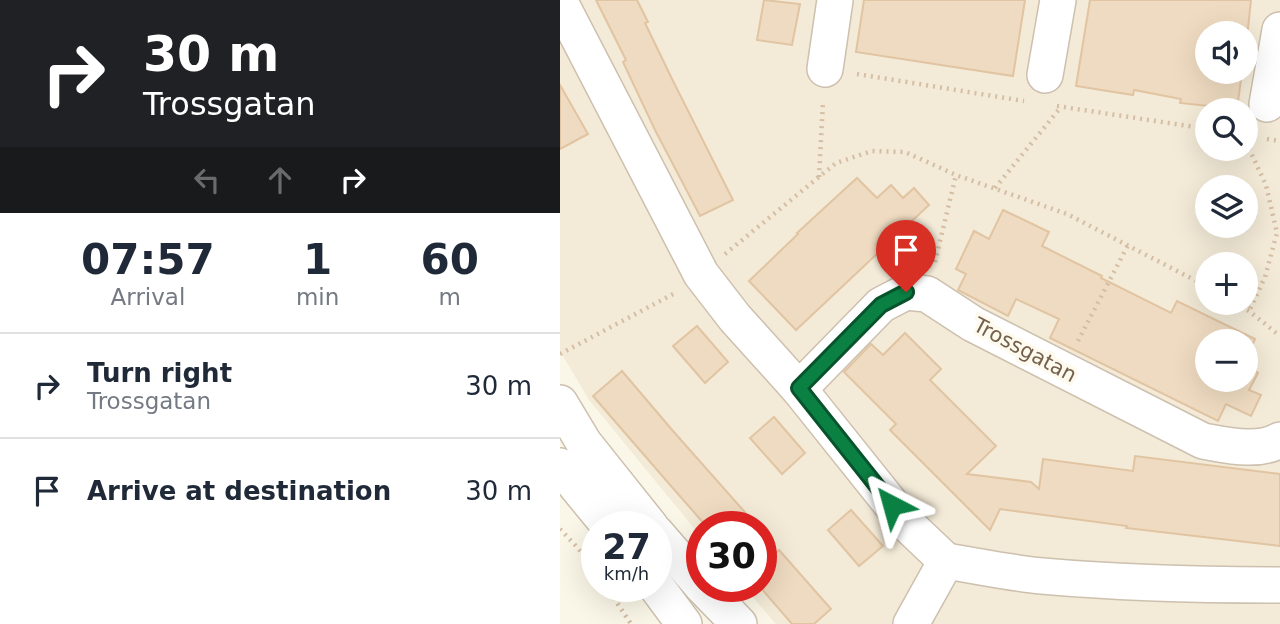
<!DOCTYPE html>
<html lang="en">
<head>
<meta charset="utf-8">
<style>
  :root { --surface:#fff; --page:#f2f2f3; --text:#1f2937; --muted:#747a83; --line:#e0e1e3 }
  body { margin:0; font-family:"DejaVu Sans",sans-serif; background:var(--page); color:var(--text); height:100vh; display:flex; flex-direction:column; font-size:26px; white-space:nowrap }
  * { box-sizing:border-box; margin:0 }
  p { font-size:23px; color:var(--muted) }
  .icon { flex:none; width:38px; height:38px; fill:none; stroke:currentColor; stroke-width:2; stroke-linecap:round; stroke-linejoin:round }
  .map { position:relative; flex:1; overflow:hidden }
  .side { display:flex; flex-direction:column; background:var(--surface); width:560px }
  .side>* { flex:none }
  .hud { background:#202124; color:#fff; overflow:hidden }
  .tools { position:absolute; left:635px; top:21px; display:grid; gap:14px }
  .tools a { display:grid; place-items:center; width:63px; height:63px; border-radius:50%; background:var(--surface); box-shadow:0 7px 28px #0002; font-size:35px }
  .speed { position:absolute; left:21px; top:511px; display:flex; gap:14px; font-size:35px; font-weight:700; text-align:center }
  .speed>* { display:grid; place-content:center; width:91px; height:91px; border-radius:50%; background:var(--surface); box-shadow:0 7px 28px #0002; line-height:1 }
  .speed small { font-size:18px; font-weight:400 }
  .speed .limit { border:10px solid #d22; background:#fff; color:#111 }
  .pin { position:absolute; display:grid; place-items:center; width:60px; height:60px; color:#fff; margin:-72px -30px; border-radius:50% 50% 50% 0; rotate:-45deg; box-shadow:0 0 7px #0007 }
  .pin .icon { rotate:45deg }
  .me { position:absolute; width:77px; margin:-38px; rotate:321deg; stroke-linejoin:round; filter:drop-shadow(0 0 5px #0008) }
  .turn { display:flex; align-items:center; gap:24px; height:147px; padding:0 28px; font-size:32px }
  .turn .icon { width:91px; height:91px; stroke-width:2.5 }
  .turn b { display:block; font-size:49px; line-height:60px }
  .lanes { display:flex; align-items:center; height:66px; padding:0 28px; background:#0003; justify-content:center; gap:35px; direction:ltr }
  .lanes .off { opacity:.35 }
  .eta { display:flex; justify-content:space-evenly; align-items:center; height:119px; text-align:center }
  .eta b { font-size:42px; font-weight:700; line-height:49px }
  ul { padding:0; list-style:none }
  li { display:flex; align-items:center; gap:21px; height:105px; padding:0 28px; border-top:2px solid var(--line) }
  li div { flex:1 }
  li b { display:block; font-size:26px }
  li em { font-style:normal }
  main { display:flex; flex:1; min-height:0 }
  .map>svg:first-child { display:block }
  .residential { fill:#f3ead7; fill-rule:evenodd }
  .building { fill:#efdbc1; stroke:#e1c4a2; stroke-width:2 }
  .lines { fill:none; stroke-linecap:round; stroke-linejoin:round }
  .minor-casing { stroke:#cdc0ae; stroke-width:38 }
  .path { stroke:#d4bea4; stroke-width:4.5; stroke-dasharray:2 5; stroke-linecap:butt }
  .minor { stroke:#fff; stroke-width:35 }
  .route-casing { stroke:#07532c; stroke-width:18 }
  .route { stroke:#0b8043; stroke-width:12 }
  .labels { text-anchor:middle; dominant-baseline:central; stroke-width:7; stroke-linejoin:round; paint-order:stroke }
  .street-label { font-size:21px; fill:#74614d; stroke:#fefaee }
</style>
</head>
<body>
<main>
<section class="side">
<div class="hud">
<div class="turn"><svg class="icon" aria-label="right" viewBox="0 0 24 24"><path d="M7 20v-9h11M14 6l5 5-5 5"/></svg><div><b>30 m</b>Trossgatan</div></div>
<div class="lanes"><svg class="icon off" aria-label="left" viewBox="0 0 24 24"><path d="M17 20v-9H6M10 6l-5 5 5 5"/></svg><svg class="icon off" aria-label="ahead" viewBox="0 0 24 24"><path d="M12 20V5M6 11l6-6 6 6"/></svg><svg class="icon" aria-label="right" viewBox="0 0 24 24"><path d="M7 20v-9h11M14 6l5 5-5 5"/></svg></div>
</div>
<div class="eta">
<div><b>07:57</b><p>Arrival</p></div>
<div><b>1</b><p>min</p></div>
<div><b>60</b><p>m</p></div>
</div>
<ul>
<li><svg class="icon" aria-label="right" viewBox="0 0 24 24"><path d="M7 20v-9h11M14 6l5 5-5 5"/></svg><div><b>Turn right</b><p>Trossgatan</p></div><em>30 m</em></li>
<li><svg class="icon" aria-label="arrive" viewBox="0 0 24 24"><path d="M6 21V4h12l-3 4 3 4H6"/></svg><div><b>Arrive at destination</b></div><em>30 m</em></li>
</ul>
</section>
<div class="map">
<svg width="720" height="624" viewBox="0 0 720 624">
  <rect width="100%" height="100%" fill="#fbf7e8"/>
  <path class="residential" d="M 0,0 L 720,0 L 720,624 L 216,624 L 183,586 L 201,586 L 201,527 L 142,527 L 142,538 L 29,400 L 0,351 ZM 648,33 L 686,33 L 686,72 L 648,72 ZM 648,110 L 686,110 L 686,149 L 648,149 ZM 648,187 L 686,187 L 686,226 L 648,226 ZM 648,264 L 686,264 L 686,303 L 648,303 ZM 648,341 L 686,341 L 686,380 L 648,380 Z"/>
  <g class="building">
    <path d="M 36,0 L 77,0 L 88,22 L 85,23 L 113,81 L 173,200 L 140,216 L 95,130 L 63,62 L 66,60 Z"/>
    <path d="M 204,0 L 240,4 L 232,45 L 197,40 Z"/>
    <path d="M 304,0 L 465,0 L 453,76 L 296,52 Z"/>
    <path d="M 530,0 L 691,0 L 686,47 L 686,33 L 648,33 L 648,72 L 682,72 L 677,109 L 620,103 L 621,99 L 574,90 L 573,95 L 516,86 Z"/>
    <path d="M 0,85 L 28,134 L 0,149 Z"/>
    <path d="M 297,178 L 317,198 L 331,185 L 343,198 L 354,188 L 369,205 L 236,330 L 189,281 L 238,234 L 237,233 Z"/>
    <path d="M 443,210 L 489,232 L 482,246 L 542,276 L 541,278 L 611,313 L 617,301 L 695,339 L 686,358 L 686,341 L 648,341 L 648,380 L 686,380 L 686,367 L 698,373 L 689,390 L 701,395 L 691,416 L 666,404 L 658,421 L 490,338 L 499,319 L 456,299 L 448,316 L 398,290 L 406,274 L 396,269 L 414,231 L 429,239 Z"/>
    <path d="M 137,326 L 168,362 L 145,383 L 113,346 Z"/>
    <path d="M 345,333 L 381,369 L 370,380 L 436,446 L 407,474 L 471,482 L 479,489 L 483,459 L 573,471 L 575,456 L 720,474 L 720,546 L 566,528 L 567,526 L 440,509 L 430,530 L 330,430 L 336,424 L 284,372 L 311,344 L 323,355 Z"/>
    <path d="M 62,371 L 113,431 L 198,527 L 147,527 L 111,486 L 33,396 Z"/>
    <path d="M 214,417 L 245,453 L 222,474 L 190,438 Z"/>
    <path d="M 291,510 L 323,546 L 299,566 L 268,530 Z"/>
    <path d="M 219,550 L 271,609 L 254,624 L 232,624 L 201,588 L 201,565 Z"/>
  </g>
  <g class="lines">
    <defs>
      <g id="minor">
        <path d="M 0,2 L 141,274 L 175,318 L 239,389 L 347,524 L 386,561 L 351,624"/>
        <path d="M 265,69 L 275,0"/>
        <path d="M 485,75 L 498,0"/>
        <path d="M 707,104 L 720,30"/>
        <path d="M 239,389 L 321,305 L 346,292 L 367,294 L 413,324 L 643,441 C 667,445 697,453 720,440"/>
        <path d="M 0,403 L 24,443 L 91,527"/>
        <path d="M 0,466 L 50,527"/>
        <path d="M 96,533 L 142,586"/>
        <path d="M 386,561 C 418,566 450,573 482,576 C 561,583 640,585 720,585"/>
        <path d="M 96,586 L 124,624"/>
        <path d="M 142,586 L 179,624"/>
      </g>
    </defs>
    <use href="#minor" class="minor-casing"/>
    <g class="path">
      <path d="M 297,74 L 464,101"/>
      <path d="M 497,106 L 648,129"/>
      <path d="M 686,135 L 698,137"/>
      <path d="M 707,139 L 720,141"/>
      <path d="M 686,142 L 706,185 L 717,233 L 705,277 L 689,311"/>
      <path d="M 259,177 L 263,101"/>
      <path d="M 435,188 L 501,107"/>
      <path d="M 165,254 L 276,163 L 312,151 L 345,152 L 396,175 L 507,214 L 648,287"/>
      <path d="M 375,262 L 396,175"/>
      <path d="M 675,303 L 689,311 L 720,336"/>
      <path d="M 518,341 L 568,245"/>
      <path d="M 0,354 L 117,292"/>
      <path d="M 0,529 L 17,547 L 37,573"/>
      <path d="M 46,586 L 71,624"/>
    </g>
    <use href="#minor" class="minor"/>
  </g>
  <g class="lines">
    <defs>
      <path id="route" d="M 332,505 L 239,388 L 321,305 L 346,292"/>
    </defs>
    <use href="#route" class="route-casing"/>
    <use href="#route" class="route"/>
  </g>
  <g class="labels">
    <g class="street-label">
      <text transform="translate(465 350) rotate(28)">Trossgatan</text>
    </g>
  </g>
</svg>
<div class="tools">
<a><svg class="icon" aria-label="sound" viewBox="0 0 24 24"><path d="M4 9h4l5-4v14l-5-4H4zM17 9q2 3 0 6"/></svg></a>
<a><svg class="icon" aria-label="search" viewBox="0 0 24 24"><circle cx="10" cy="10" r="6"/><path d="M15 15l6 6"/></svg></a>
<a><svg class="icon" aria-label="layers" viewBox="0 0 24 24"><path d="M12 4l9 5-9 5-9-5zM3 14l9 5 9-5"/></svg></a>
<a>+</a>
<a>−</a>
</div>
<div class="speed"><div>27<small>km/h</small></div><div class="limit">30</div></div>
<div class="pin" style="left:346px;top:292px;background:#d93025"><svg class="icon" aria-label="arrive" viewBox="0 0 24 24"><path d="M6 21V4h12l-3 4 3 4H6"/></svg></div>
<svg class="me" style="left:332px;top:505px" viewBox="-20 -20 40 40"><path d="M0-17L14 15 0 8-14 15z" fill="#0b8043" stroke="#fff" stroke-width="4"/></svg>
</div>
</main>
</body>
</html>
